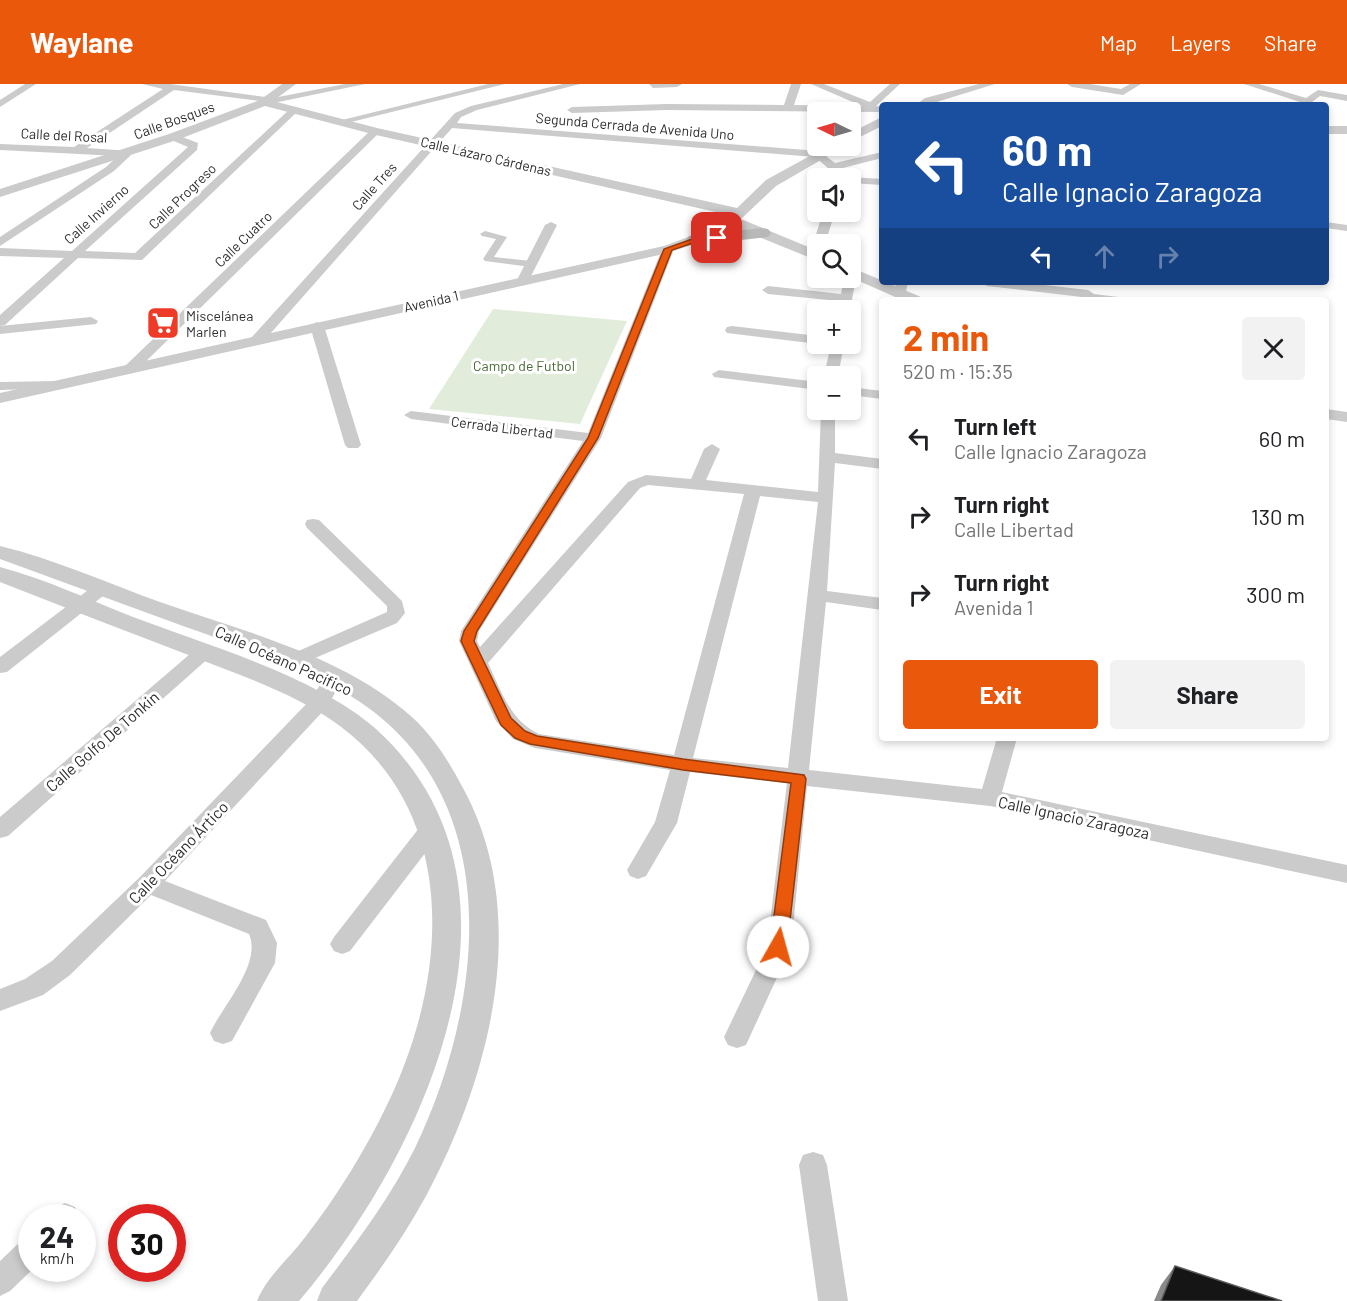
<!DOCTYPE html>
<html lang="en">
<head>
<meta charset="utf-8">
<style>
  :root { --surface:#fff; --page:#f2f2f2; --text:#202124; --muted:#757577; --accent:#ea580c }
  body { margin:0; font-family:Barlow,sans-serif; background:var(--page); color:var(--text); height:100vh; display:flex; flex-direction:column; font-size:22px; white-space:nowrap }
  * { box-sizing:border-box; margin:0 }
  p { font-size:20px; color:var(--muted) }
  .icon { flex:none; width:33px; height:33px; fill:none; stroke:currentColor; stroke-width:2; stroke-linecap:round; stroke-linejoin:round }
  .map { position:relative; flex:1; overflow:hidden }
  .side { position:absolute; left:879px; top:213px; width:450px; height:444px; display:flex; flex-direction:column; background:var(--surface); border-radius:6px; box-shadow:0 3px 9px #0003 }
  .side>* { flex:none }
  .guide { position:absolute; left:879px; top:18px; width:450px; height:183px; border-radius:6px; box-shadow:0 3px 9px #0003; background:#1a4fa0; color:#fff; overflow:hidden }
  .needle { width:39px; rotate:275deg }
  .tools { position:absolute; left:807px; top:18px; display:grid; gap:12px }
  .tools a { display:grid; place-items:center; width:54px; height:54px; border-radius:6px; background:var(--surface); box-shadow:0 3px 9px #0003; font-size:30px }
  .speed { position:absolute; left:18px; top:1120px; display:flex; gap:12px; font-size:30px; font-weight:700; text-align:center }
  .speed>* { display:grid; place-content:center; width:78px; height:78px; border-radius:50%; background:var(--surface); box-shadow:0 3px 9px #0003; line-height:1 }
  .speed small { font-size:15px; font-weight:400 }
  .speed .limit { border:9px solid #d22; background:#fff; color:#111 }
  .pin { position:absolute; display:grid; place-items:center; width:51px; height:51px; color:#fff; margin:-26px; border-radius:12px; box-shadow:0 3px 9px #0006 }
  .me { position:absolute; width:66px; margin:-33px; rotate:7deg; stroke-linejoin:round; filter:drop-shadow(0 0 4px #0008) }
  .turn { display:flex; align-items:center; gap:21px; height:126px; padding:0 24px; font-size:27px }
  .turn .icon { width:78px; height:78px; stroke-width:2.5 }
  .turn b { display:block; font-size:42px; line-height:51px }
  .lanes { display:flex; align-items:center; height:57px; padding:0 24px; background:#0003; justify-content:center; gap:30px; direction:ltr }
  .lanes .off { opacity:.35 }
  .round { display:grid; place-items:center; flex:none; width:63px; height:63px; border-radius:6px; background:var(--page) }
  .headline { display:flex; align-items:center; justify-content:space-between; height:102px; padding:0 24px }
  h1 { font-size:36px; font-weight:700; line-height:45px; color:var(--accent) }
  .primary-button { display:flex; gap:12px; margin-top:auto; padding:12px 24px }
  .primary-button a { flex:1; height:69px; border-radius:6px; background:var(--accent); color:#fff; font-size:24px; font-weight:700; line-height:69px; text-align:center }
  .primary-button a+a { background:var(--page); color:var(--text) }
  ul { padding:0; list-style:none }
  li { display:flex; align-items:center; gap:18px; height:78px; padding:0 24px }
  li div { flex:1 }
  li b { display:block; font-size:22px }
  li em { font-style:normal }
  header { display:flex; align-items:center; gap:36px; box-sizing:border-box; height:84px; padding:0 30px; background:var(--accent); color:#fff }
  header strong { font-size:28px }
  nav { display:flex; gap:33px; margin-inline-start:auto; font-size:21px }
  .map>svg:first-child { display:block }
  .green { fill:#e1ecdb }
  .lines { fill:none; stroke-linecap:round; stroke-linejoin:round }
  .pedestrian { fill:#cbcbcb; fill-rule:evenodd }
  .minor { fill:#cbcbcb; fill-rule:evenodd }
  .tertiary { fill:#cbcbcb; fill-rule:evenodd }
  .secondary { fill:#b8b8b8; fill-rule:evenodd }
  .wall { fill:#8a8a8a }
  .building { fill:#151515; stroke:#5b5b5b; stroke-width:1.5 }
  .route { fill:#ea580c; stroke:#983908; stroke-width:1.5 }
  .labels { text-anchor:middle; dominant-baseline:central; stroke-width:6; stroke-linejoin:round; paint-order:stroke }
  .far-street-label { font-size:14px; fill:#2e2e2e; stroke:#fff }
  .far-poi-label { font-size:14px; fill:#2e2e2e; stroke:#fff; text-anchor:start }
  .far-park-label { font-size:14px; fill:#486c39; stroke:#fff }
  .street-label { font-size:16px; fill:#2e2e2e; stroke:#fff }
</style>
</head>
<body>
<header>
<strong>Waylane</strong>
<nav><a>Map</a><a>Layers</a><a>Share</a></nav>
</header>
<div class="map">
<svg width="1347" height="1217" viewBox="0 0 1347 1217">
  <rect width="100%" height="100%" fill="#fff"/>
  <path class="green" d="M 493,225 L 627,237 L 580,340 L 429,325 Z"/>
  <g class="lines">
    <path class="pedestrian" d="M 485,147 L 507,153 L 494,173 L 531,177 L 536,180 L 531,183 L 485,177 L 483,175 L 496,155 L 482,152 L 480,150 Z"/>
    <g class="minor">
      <path d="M 25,0 L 36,0 L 0,23 L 0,16 Z"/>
      <path d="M 142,0 L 170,0 L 273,14 L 345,0 L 365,0 L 264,21 L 261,20 L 260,17 L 174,6 L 87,64 L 131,67 L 131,71 L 114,87 L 0,162 L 0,153 L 106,83 L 118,72 L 0,66 L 0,60 L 74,63 L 163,5 Z"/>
      <path d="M 488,0 L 505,0 L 339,41 L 334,38 Z"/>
      <path d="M 563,0 L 580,0 L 477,26 L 461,33 L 457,39 L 819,67 L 835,79 L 882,68 L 882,74 L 839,85 L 844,94 L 834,94 L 829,85 L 815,73 L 452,44 L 262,259 L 252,259 L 250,256 L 252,253 L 455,29 L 471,22 Z"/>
      <path d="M 649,0 L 682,0 L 677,3 L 653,4 Z"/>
      <path d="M 791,0 L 801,0 L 794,21 L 862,22 L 811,0 L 824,0 L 870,18 L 890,0 L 900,0 L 876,22 L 882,23 L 882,27 L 879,28 L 667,26 L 572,29 L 567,26 L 572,23 L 667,20 L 784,21 Z"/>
      <path d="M 979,0 L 995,0 L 927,21 L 916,21 L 925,14 Z"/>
      <path d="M 1067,0 L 1090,0 L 1121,5 L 1130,0 L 1141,0 L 1123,11 L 1072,3 Z"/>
      <path d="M 1244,0 L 1259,0 L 1306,14 L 1318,6 L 1347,11 L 1347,17 L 1320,12 L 1308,21 L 1297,21 L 1300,18 Z"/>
      <path d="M 291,24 L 299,26 L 142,176 L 78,174 L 5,241 L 0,242 L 0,231 L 64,174 L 0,172 L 0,164 L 72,167 L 188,63 L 169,55 L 169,51 L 177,51 L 198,59 L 197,66 L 85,167 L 135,169 Z"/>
      <path d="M 372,45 L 381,47 L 135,288 L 125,288 L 123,285 L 125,282 Z"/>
      <path d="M 850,93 L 882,95 L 882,101 L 850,99 L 850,94 L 846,94 Z"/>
      <path d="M 823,128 L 835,128 L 825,160 L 818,160 L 818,163 L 813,160 Z"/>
      <path d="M 551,138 L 557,141 L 529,196 L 523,200 L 519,199 L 517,196 L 545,141 Z"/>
      <path d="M 1326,138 L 1347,141 L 1347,147 L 1326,144 Z"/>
      <path d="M 668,161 L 674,165 L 601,354 L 479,547 L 477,557 L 480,563 L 628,398 L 646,391 L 691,395 L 704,365 L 712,360 L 720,365 L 706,396 L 818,408 L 821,326 L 835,326 L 835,369 L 882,375 L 882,385 L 835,379 L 827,507 L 882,514 L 882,526 L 826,518 L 809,686 L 982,705 L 997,654 L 1017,654 L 1002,708 L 1347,781 L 1347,799 L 990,722 L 807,702 L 791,863 L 746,961 L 737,964 L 728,961 L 724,953 L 767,863 L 787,699 L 690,688 L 677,739 L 646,792 L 638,795 L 630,792 L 627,786 L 655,738 L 670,686 L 535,664 L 513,655 L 496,637 L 459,557 L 461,547 L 583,357 L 411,335 L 404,331 L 411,327 L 588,349 L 662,165 ZM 648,401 L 744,410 L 674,671 L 539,650 C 510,637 501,606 488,579 L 640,404 ZM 760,412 L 818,418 L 788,684 L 693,674 Z"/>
      <path d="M 850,190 L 856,194 L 850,226 L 838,226 L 839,217 L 768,210 L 762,206 L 768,202 L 841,210 L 844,194 L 850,194 Z"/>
      <path d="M 896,198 L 908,198 L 905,212 L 895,212 L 894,209 Z"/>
      <path d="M 981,198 L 1019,198 L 1088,206 L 1094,210 L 1118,213 L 1119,216 L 1085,216 L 1082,213 L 987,202 Z"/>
      <path d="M 91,233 L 98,237 L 96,240 L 0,250 L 0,242 Z"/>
      <path d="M 317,238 L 324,242 L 361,361 L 358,364 L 348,364 L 345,361 L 310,242 Z"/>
      <path d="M 732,242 L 818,252 L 818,260 L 820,260 L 818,260 L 727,249 L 725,246 L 727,243 Z"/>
      <path d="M 831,260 L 844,260 L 838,292 L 824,292 Z"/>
      <path d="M 719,286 L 818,298 L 818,306 L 714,293 L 712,290 Z"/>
      <path d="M 57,297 L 62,298 L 64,301 L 62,304 L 0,306 L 0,298 Z"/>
      <path d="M 850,303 L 882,307 L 882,315 L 850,311 Z"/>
      <path d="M 313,435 L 319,436 L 402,517 L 405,529 L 397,539 L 294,583 L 287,582 L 285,577 L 287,572 L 387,528 L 387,522 L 307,444 L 305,440 L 307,436 Z"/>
      <path d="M 102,498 L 108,500 L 111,504 L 108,508 L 7,588 L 0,589 L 0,573 L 96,500 Z"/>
      <path d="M 204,562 L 211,564 L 213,568 L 211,572 L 8,752 L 0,754 L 0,733 L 197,564 Z"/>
      <path d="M 334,587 L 341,589 L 344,594 L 326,624 L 165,797 L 266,836 L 277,859 L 275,879 L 232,957 L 223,960 L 214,957 L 210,949 C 223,921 262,880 249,850 L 151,811 L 70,891 L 43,911 L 0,927 L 0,905 L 25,895 L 52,877 L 140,793 L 312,614 L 327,589 Z"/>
      <path d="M 431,737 L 439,739 L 442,745 L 439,751 L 350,867 L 342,870 L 334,867 L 330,860 L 334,853 L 423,739 Z"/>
      <path d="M 813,1068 L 823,1071 L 827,1081 L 848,1217 L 818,1217 L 799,1081 L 803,1071 Z"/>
      <path d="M 65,1119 L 75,1123 L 79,1134 L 50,1134 L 54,1124 Z"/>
      <path d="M 32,1152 L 33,1185 L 10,1207 L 0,1212 L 0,1177 L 22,1156 Z"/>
    </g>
    <g class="tertiary">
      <path d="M 282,0 L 296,0 L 273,17 L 377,44 L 737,124 L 766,96 L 828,62 L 842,62 L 840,65 L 776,102 L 741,135 L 818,167 L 818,177 L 732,142 L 720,151 L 668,169 L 0,319 L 0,309 L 664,162 L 710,145 L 729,131 L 376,51 L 265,22 L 177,56 L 0,113 L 0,105 L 169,50 L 260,16 Z"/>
      <path d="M 882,33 L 882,42 L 850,58 L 850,49 Z"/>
      <rect x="1326" y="42" width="21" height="8"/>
      <path d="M 850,183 L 921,213 L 923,216 L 902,216 L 850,193 Z"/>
      <path d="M 1326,325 L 1347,328 L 1347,338 L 1326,335 Z"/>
      <path d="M 0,462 C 54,475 107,499 160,518 C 244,548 343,571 412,633 C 434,653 449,678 463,704 C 532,830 491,991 426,1112 C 406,1149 382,1183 357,1217 L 317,1217 L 322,1204 C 356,1159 390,1114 415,1064 C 480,929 508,732 374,628 C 319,586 247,565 183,542 C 122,520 61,497 0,475 Z"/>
      <path d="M 0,483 C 45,495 90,516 133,533 C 207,561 318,593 376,645 C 550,803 423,1071 299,1217 L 257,1217 C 267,1192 290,1174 306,1152 C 337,1112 365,1067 387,1021 C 447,898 462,733 340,642 C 296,610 242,592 191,572 C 128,548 64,523 0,498 Z"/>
    </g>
    <path class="secondary" d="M 762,144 L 768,145 L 771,149 L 768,153 L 695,161 L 689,160 L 686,156 L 689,152 L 695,151 Z"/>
  </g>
  <path class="wall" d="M 1175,1182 L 1282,1217 L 1154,1217 L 1161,1201 Z"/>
  <path class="building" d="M 1175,1182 L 1282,1217 L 1161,1217 Z"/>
  <path class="route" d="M 720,152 L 720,156 L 696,158 L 672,166 L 598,354 L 477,547 L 474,557 L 511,634 L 525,647 L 537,652 L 683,675 L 804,691 L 806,695 L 787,863 L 784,868 L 778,870 L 773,868 L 770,863 L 791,699 L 683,686 L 530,660 L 515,654 L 501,641 L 461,557 L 464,547 L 588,354 L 664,165 L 695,154 Z"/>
  <defs>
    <symbol id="supermarket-square" viewBox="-11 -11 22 22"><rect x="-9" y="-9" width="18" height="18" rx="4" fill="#ee3b27" stroke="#fff"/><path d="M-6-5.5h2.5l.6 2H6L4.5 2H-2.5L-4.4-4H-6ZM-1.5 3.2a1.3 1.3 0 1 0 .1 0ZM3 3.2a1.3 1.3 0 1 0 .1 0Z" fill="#fff"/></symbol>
  </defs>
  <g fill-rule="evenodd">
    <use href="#supermarket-square" x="144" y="220" width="38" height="38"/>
  </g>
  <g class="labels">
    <g class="far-street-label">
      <text transform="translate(174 36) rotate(-20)">Calle Bosques</text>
      <text transform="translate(635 42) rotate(5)">Segunda Cerrada de Avenida Uno</text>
      <text transform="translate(64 51) rotate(3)">Calle del Rosal</text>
      <text transform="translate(486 72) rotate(13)">Calle Lázaro Cárdenas</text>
      <text transform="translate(374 102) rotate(-48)">Calle Tres</text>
      <text transform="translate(182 112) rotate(-44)">Calle Progreso</text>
      <text transform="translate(96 130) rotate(-42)">Calle Invierno</text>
      <text transform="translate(243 155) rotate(-44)">Calle Cuatro</text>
      <text transform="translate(431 217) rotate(-13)">Avenida 1</text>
      <text transform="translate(502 343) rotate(7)">Cerrada Libertad</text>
    </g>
    <g class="far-poi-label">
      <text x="186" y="231">Miscelánea<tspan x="186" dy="16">Marlen</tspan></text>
    </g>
    <g class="far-park-label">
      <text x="524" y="281">Campo de Futbol</text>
    </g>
    <g class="street-label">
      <text transform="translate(284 576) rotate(24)">Calle Océano Pacífico</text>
      <text transform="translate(102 657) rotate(-41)">Calle Golfo De Tonkin</text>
      <text transform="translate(1074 733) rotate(12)">Calle Ignacio Zaragoza</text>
      <text transform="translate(178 768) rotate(-46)">Calle Océano Ártico</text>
    </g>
  </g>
</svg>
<div class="tools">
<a><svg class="needle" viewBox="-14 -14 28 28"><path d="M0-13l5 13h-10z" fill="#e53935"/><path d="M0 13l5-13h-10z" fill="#757577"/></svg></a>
<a><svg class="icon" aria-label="sound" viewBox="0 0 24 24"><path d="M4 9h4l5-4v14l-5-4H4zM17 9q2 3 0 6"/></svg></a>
<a><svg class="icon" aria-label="search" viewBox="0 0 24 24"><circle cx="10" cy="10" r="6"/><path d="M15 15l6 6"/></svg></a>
<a>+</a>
<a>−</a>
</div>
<div class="speed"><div>24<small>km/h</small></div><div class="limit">30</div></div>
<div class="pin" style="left:717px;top:154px;background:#d93025"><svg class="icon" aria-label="arrive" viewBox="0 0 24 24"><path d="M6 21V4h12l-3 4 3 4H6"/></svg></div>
<svg class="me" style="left:778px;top:863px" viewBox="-20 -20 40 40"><circle r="19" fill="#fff"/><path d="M0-13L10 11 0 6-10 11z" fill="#ea580c"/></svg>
<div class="guide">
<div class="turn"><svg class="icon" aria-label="left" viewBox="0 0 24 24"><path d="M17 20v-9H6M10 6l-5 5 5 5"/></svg><div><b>60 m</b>Calle Ignacio Zaragoza</div></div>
<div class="lanes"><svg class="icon" aria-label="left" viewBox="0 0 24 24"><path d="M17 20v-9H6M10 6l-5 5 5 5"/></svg><svg class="icon off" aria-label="ahead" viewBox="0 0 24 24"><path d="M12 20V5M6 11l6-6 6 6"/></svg><svg class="icon off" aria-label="right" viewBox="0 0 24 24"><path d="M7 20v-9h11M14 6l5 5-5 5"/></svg></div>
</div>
<section class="side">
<div class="headline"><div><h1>2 min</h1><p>520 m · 15:35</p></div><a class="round"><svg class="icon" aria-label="close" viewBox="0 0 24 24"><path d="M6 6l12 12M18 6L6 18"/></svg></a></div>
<ul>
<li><svg class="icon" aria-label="left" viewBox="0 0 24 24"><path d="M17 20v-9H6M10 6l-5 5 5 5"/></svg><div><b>Turn left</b><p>Calle Ignacio Zaragoza</p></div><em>60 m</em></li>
<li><svg class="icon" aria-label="right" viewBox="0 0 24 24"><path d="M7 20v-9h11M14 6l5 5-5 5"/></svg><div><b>Turn right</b><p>Calle Libertad</p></div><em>130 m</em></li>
<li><svg class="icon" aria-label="right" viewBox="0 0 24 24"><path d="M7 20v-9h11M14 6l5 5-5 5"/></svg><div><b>Turn right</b><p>Avenida 1</p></div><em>300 m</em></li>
</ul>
<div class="primary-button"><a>Exit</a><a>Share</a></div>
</section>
</div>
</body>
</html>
